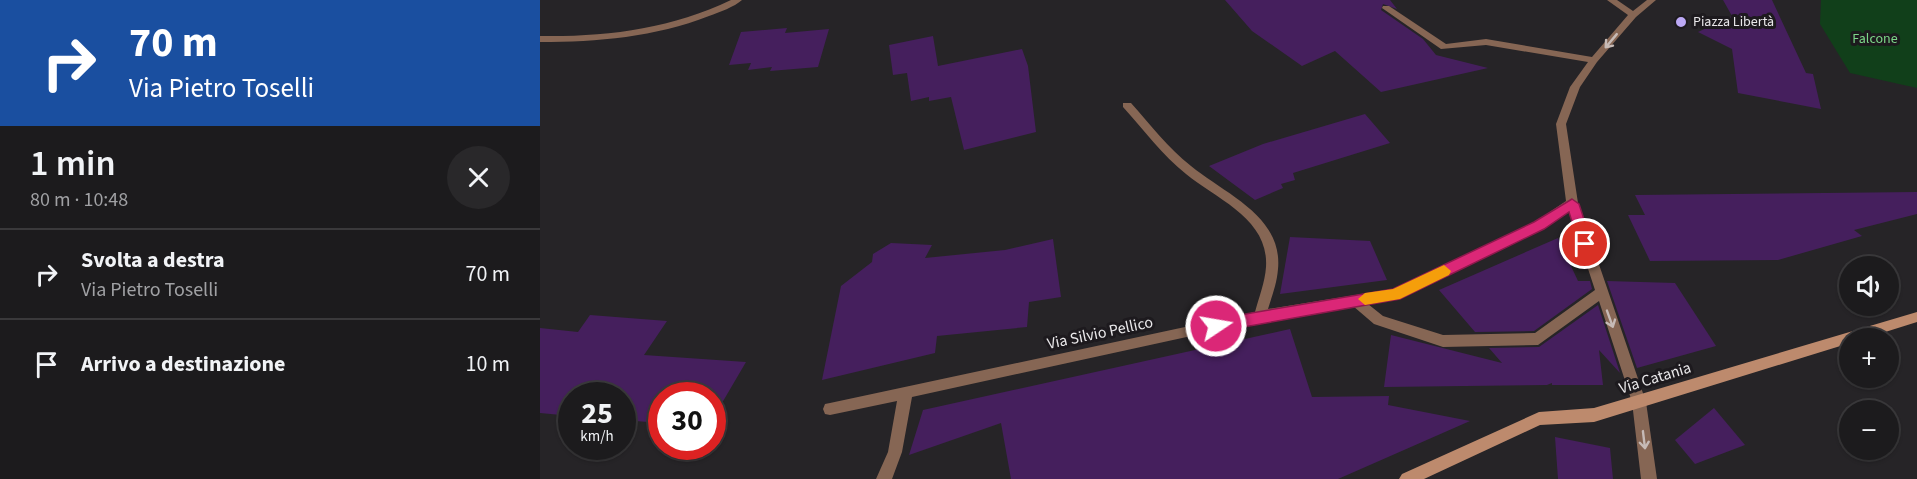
<!DOCTYPE html>
<html lang="it">
<head>
<meta charset="utf-8">
<style>
  :root { --surface:#1c1b1d; --page:#29282a; --text:#f1f3f6; --muted:#a0a1a4; --line:#3a393b }
  body { margin:0; font-family:"Source Sans 3",sans-serif; background:var(--page); color:var(--text); height:100vh; display:flex; flex-direction:column; font-size:22px; white-space:nowrap }
  * { box-sizing:border-box; margin:0 }
  p { font-size:20px; color:var(--muted) }
  .icon { flex:none; width:33px; height:33px; fill:none; stroke:currentColor; stroke-width:2; stroke-linecap:round; stroke-linejoin:round }
  .map { position:relative; flex:1; overflow:hidden }
  .details { display:flex; flex-direction:column; background:var(--surface); width:540px }
  .details>* { flex:none }
  .top-card { background:#1a4fa0; color:#fff; overflow:hidden }
  .buttons { position:absolute; left:1299px; top:256px; display:grid; gap:12px }
  .buttons a { display:grid; place-items:center; width:60px; height:60px; border-radius:50%; background:var(--surface); box-shadow:0 2px 4px #0004,0 0 0 2px var(--line); font-size:30px }
  .speed { position:absolute; left:18px; top:382px; display:flex; gap:12px; font-size:30px; font-weight:700; text-align:center }
  .speed>* { display:grid; place-content:center; width:78px; height:78px; border-radius:50%; background:var(--surface); box-shadow:0 2px 4px #0004,0 0 0 2px var(--line); line-height:1 }
  .speed small { font-size:15px; font-weight:400 }
  .speed .limit { border:9px solid #d22; background:#fff; color:#111 }
  .pin { position:absolute; display:grid; place-items:center; width:51px; height:51px; color:#fff; margin:-26px; border:3px solid #fff; border-radius:50%; box-shadow:0 2px 6px #0007 }
  .me { position:absolute; width:66px; margin:-33px; rotate:78deg; stroke-linejoin:round; filter:drop-shadow(0 0 4px #0008) }
  .turn { display:flex; align-items:center; gap:21px; height:126px; padding:0 30px; font-size:27px }
  .turn .icon { width:78px; height:78px; stroke-width:2.5 }
  .turn b { display:block; font-size:42px; line-height:51px }
  .round { display:grid; place-items:center; flex:none; width:63px; height:63px; border-radius:32px; background:var(--page) }
  .overview { display:flex; align-items:center; justify-content:space-between; height:102px; padding:0 30px }
  h1 { font-size:36px; font-weight:600; line-height:45px }
  ul { padding:0; list-style:none }
  li { display:flex; align-items:center; gap:18px; height:90px; padding:0 30px; border-top:2px solid var(--line) }
  li div { flex:1 }
  li b { display:block; font-size:22px }
  li em { font-style:normal }
  main { display:flex; flex:1; min-height:0 }
  .map>svg:first-child { display:block }
  .green { fill:#113f1a }
  .building { fill:#451f5d }
  .lines { fill:none; stroke-linecap:round; stroke-linejoin:round }
  .minor { fill:#866654; fill-rule:evenodd }
  .secondary { fill:#bd8a6d; fill-rule:evenodd }
  .oneway { stroke:#c6bab6 }
  .route { fill:#db2777; stroke:#8e194d; stroke-width:1.5 }
  .slow { fill:#f59e0b }
  .poi-dot { fill:#bca9f5; stroke:#1d1a1e; stroke-width:2 }
  .labels { text-anchor:middle; dominant-baseline:central; stroke-width:6; stroke-linejoin:round; paint-order:stroke }
  .far-poi-label { font-size:14px; fill:#e9e8ea; stroke:#1d1a1e; text-anchor:start }
  .far-park-label { font-size:14px; fill:#7dd789; stroke:#1d1a1e }
  .street-label { font-size:16px; fill:#e9e8ea; stroke:#1d1a1e }
</style>
</head>
<body>
<main>
<section class="details">
<div class="top-card">
<div class="turn"><svg class="icon" aria-label="right" viewBox="0 0 24 24"><path d="M7 20v-9h11M14 6l5 5-5 5"/></svg><div><b>70 m</b>Via Pietro Toselli</div></div>
</div>
<div class="overview"><div><h1>1 min</h1><p>80 m · 10:48</p></div><a class="round"><svg class="icon" aria-label="close" viewBox="0 0 24 24"><path d="M6 6l12 12M18 6L6 18"/></svg></a></div>
<ul>
<li><svg class="icon" aria-label="right" viewBox="0 0 24 24"><path d="M7 20v-9h11M14 6l5 5-5 5"/></svg><div><b>Svolta a destra</b><p>Via Pietro Toselli</p></div><em>70 m</em></li>
<li><svg class="icon" aria-label="arrive" viewBox="0 0 24 24"><path d="M6 21V4h12l-3 4 3 4H6"/></svg><div><b>Arrivo a destinazione</b></div><em>10 m</em></li>
</ul>
</section>
<div class="map">
<svg width="1377" height="479" viewBox="0 0 1377 479">
  <rect width="100%" height="100%" fill="#262427"/>
  <path class="green" d="M 1281,0 L 1377,0 L 1377,88 L 1310,73 L 1280,24 Z"/>
  <g class="building">
    <path d="M 685,0 L 850,0 L 857,9 L 843,4 L 841,10 L 883,39 L 896,55 L 948,68 L 841,92 L 795,51 L 762,66 L 712,31 Z"/>
    <path d="M 1183,0 L 1232,0 L 1266,73 L 1273,74 L 1281,109 L 1198,93 L 1192,49 L 1158,32 L 1192,16 Z"/>
    <path d="M 247,28 L 245,33 L 289,29 L 278,67 L 230,71 L 232,67 L 208,70 L 211,63 L 189,65 L 201,32 Z"/>
    <path d="M 393,36 L 398,66 L 482,49 L 488,66 L 496,132 L 424,150 L 411,97 L 389,101 L 389,97 L 371,101 L 367,73 L 353,75 L 349,45 Z"/>
    <path d="M 825,114 L 850,143 L 753,173 L 755,180 L 741,184 L 743,188 L 715,200 L 669,166 L 723,144 Z"/>
    <path d="M 1377,192 L 1377,214 L 1314,230 L 1322,236 L 1238,260 L 1110,261 L 1088,215 L 1105,215 L 1095,195 Z"/>
    <path d="M 750,237 L 830,241 L 847,280 L 740,294 Z"/>
    <path d="M 1018,238 L 1038,281 L 1050,281 L 1052,289 L 994,331 L 935,332 L 899,290 Z"/>
    <path d="M 513,239 L 521,297 L 489,302 L 487,327 L 397,336 L 395,353 L 282,380 L 301,286 L 332,262 L 333,254 L 351,243 L 392,245 L 385,258 L 465,250 Z"/>
    <path d="M 1067,281 L 1135,283 L 1176,346 L 1097,368 Z"/>
    <path d="M 1058,305 L 1080,373 L 1059,350 L 1063,385 L 1012,385 L 1012,383 L 1007,385 L 844,387 L 851,335 L 962,363 L 949,348 L 999,347 Z"/>
    <path d="M 50,315 L 127,321 L 104,355 L 206,362 L 172,420 L 172,396 L 122,396 L 122,423 L 82,420 L 82,396 L 32,396 L 32,416 L 0,413 L 0,328 L 38,332 Z"/>
    <path d="M 750,329 L 772,397 L 849,396 L 848,405 L 930,421 L 798,479 L 471,479 L 461,423 L 369,455 L 383,410 Z"/>
    <path d="M 1174,408 L 1205,445 L 1155,464 L 1135,440 Z"/>
    <path d="M 1015,437 L 1070,448 L 1073,479 L 1018,479 Z"/>
  </g>
  <g class="lines">
    <g class="minor">
      <path d="M 191,0 L 202,0 C 194,7 180,12 169,16 C 115,37 58,42 0,42 L 0,36 C 67,37 130,29 191,0 Z"/>
      <path d="M 1067,0 L 1077,0 L 1093,11 L 1107,0 L 1116,0 L 1096,17 L 1057,62 L 1040,87 L 1026,124 L 1038,203 L 1106,402 L 1117,479 L 1101,479 L 1092,402 L 1059,301 L 998,345 L 903,347 L 834,324 L 813,306 L 720,321 L 372,397 L 362,452 L 352,479 L 336,479 L 348,452 L 357,401 L 290,415 L 285,414 L 283,409 L 285,404 L 290,403 L 715,312 C 719,297 725,282 726,267 C 729,219 678,200 646,174 C 622,155 604,130 583,107 L 583,103 L 591,103 C 610,124 628,148 651,166 C 685,194 743,216 738,269 C 737,283 732,296 728,309 L 853,289 L 995,222 L 1026,201 L 1016,124 L 1030,87 L 1048,62 L 946,45 L 901,49 L 842,8 L 843,6 L 849,6 L 906,44 L 946,39 L 1052,57 L 1088,15 ZM 1029,211 L 1055,290 L 995,333 L 903,335 L 843,316 L 828,304 L 860,298 L 1003,228 Z"/>
    </g>
    <path class="secondary" d="M 1377,312 L 1377,322 L 1323,339 L 1310,339 L 1310,343 L 1054,422 L 1000,425 L 884,479 L 859,479 L 862,474 L 999,412 L 1054,408 Z"/>
  </g>
  <defs><path id="oneway-shaft" d="M-6 0H5M1.5-3L5.5 0L1.5 3" fill="none" stroke-width="1.6" stroke-linecap="round" stroke-linejoin="round" transform="scale(1.5)"/></defs>
  <g class="oneway">
    <use href="#oneway-shaft" transform="translate(1071 41) rotate(130)"/>
    <use href="#oneway-shaft" transform="translate(1070 319) rotate(70)"/>
    <use href="#oneway-shaft" transform="translate(1104 440) rotate(83)"/>
  </g>
  <path class="route" d="M 1032,199 L 1039,204 L 1052,244 L 1050,248 L 1040,248 L 1029,212 L 1004,229 L 860,299 L 676,332 L 668,326 L 676,319 L 853,289 L 994,222 Z"/>
  <path class="slow" d="M 904,265 L 911,271 L 909,275 L 860,299 L 825,305 L 818,299 L 825,293 L 853,289 Z"/>
  <circle class="poi-dot" cx="1141" cy="22" r="6"/>
  <g class="labels">
    <g class="far-poi-label">
      <text x="1153" y="22">Piazza Libertà</text>
    </g>
    <g class="far-park-label">
      <text x="1335" y="39">Falcone</text>
    </g>
    <g class="street-label">
      <text transform="translate(560 333) rotate(-12)">Via Silvio Pellico</text>
      <text transform="translate(1115 378) rotate(-17)">Via Catania</text>
    </g>
  </g>
</svg>
<div class="buttons">
<a><svg class="icon" aria-label="sound" viewBox="0 0 24 24"><path d="M4 9h4l5-4v14l-5-4H4zM17 9q2 3 0 6"/></svg></a>
<a>+</a>
<a>−</a>
</div>
<div class="speed"><div>25<small>km/h</small></div><div class="limit">30</div></div>
<div class="pin" style="left:1045px;top:244px;background:#d93025"><svg class="icon" aria-label="arrive" viewBox="0 0 24 24"><path d="M6 21V4h12l-3 4 3 4H6"/></svg></div>
<svg class="me" style="left:676px;top:326px" viewBox="-20 -20 40 40"><circle r="17" fill="#db2777" stroke="#fff" stroke-width="3"/><path d="M0-11L8 9 0 5-8 9z" fill="#fff"/></svg>
</div>
</main>
</body>
</html>
